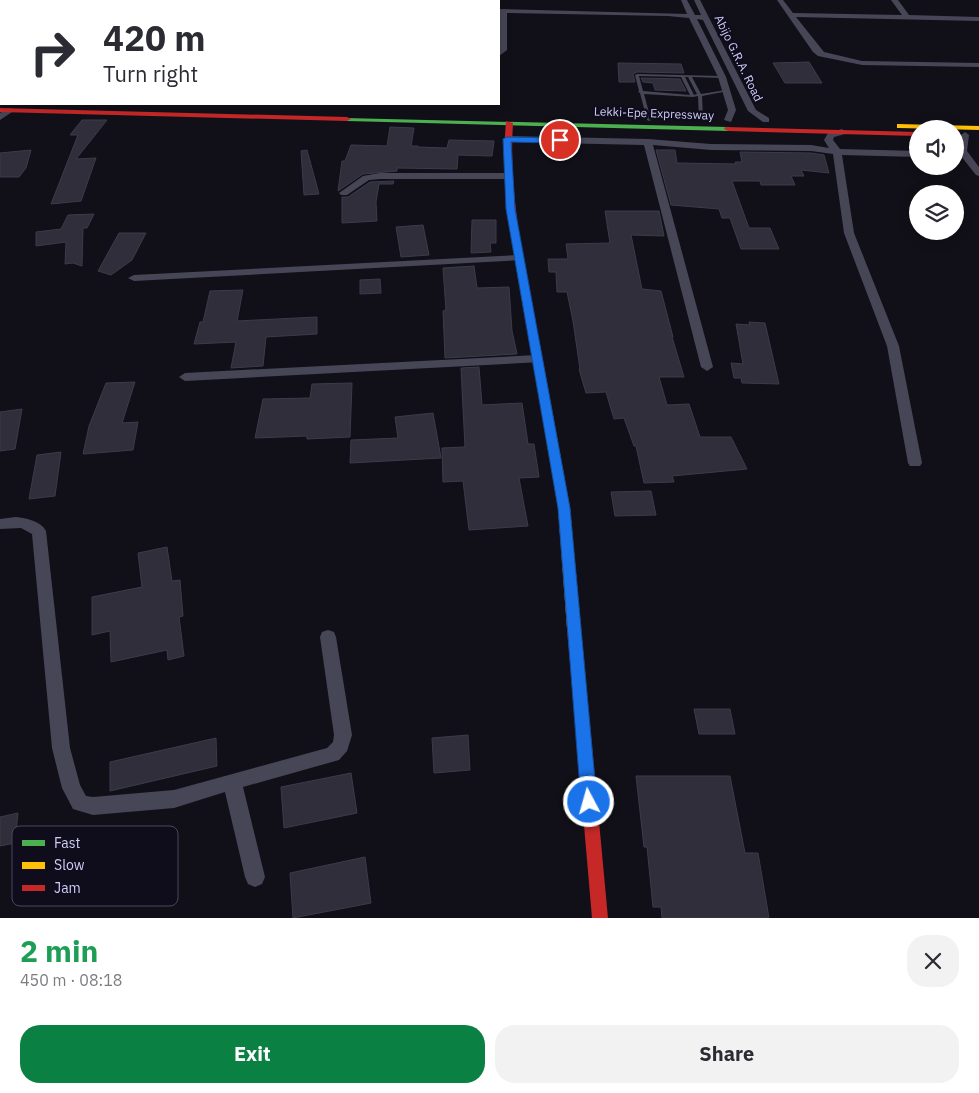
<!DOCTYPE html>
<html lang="en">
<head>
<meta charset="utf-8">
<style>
  :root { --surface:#fff; --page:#f2f2f3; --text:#2b2b33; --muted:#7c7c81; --accent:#0b8043 }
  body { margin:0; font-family:"IBM Plex Sans",sans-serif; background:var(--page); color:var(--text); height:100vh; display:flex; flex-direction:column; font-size:19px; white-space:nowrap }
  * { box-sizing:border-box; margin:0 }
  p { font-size:16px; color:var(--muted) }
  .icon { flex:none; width:28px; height:28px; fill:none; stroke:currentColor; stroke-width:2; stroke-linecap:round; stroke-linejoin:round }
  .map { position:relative; height:918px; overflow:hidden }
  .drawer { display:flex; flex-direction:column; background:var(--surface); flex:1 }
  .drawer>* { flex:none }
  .guide { position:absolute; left:0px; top:0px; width:500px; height:105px; box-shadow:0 2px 12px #0003; background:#fff; color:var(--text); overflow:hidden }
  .buttons { position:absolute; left:909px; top:120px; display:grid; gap:10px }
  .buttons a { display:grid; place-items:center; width:55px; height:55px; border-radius:50%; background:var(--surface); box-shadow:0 2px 12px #0003; font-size:25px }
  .pin { position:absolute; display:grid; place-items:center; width:42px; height:42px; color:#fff; margin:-21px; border:2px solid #fff; border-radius:50%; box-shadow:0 1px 5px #0007 }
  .me { position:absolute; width:55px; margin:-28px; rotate:354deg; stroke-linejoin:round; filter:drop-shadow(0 0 4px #0008) }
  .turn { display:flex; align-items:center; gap:18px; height:105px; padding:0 20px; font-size:22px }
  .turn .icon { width:65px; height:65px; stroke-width:2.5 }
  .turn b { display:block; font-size:35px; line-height:42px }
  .round { display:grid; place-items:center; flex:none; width:52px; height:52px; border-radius:20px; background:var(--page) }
  .summary { display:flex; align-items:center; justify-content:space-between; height:85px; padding:0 20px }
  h1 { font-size:30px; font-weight:700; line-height:38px; color:#1e9e55 }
  .button { display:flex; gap:10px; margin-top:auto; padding:10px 20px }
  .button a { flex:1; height:58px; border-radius:20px; background:var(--accent); color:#fff; font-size:20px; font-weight:700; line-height:58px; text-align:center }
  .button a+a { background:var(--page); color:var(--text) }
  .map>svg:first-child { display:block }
  .building { fill:#2f2e3a; stroke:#3c3b4b }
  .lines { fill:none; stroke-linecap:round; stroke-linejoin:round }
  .lane { fill:#474657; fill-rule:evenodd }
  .street { fill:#474657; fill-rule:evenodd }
  .fast { fill:#4caf50; fill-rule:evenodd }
  .slow { fill:#ffc107; fill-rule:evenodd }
  .jam { fill:#c62828; fill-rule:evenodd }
  .route { fill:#1a73e8; stroke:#114b97 }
  .labels { text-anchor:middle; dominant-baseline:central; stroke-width:5; stroke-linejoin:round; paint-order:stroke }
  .far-street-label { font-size:12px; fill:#d0cef8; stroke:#0f0d1b }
  .key { fill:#0f0d1b; stroke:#49475d; stroke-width:1 }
  .key-label { font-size:14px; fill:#d0cef8 }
</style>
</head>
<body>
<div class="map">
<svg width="979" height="918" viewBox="0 0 979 918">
  <rect width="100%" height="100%" fill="#111018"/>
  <g class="building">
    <path d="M 809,62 L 822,83 L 785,83 L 773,63 Z"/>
    <path d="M 618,63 L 681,64 L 684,73 L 637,72 L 633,74 L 635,82 L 619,82 Z"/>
    <path d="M 641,78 L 680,79 L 686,91 L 655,90 L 653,83 L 643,82 Z"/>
    <path d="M 82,120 L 107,120 L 76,159 L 96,158 L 81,201 L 51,204 L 78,135 L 70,135 Z"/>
    <path d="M 390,127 L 414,128 L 411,146 L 418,146 L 418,147 L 447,148 L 449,140 L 494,141 L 492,156 L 458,155 L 457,169 L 397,168 L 397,171 L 363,174 L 338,191 L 342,161 L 345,161 L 351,145 L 387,146 Z"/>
    <path d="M 31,150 L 26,168 L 19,177 L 0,177 L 0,153 Z"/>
    <path d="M 307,150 L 319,194 L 304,195 L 301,151 Z"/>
    <path d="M 656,150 L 675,150 L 677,163 L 736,164 L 735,162 L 742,162 L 740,152 L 811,153 L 824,155 L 829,173 L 801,170 L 804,176 L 791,176 L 795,185 L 761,185 L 760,181 L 732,181 L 749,228 L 770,228 L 779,249 L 741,249 L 730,218 L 722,218 L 719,209 L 671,205 Z"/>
    <path d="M 394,181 L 393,184 L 379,184 L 376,202 L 377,221 L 342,223 L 342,197 L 348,197 L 370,182 Z"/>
    <path d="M 605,211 L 659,211 L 664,236 L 631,235 L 642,289 L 661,291 L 673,337 L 672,337 L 684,377 L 659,377 L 667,405 L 689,404 L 700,437 L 731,437 L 747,469 L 672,476 L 674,482 L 644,483 L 636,446 L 634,446 L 624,418 L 614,419 L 606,392 L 586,393 L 579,369 L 580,369 L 573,321 L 567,292 L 557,292 L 556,272 L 549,272 L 548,259 L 568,259 L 566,244 L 610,243 Z"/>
    <path d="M 94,214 L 87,228 L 83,228 L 82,266 L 73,263 L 65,264 L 66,242 L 36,246 L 36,232 L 61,229 L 68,215 Z"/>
    <path d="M 472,220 L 496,220 L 496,243 L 490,243 L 491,252 L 471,253 Z"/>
    <path d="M 423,225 L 429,255 L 401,257 L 396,227 Z"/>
    <path d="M 119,233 L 146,233 L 132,260 L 111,275 L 98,271 Z"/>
    <path d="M 474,266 L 477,288 L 509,287 L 512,331 L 517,354 L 445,358 L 443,311 L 446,310 L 443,268 Z"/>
    <path d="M 380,279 L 381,293 L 360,294 L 360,280 Z"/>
    <path d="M 243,290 L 237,321 L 317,317 L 317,334 L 266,337 L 263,366 L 231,368 L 236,342 L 194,344 L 200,322 L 203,322 L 210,291 Z"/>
    <path d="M 749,322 L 765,323 L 779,384 L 742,383 L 741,378 L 734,378 L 731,363 L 743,364 L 736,324 L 750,325 Z"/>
    <path d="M 479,367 L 482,405 L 522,403 L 528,444 L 534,444 L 539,477 L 519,478 L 528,526 L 469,530 L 463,481 L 443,482 L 442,448 L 465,447 L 461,368 Z"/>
    <path d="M 135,382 L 122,423 L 138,422 L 133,450 L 83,454 L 89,426 L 106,383 Z"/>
    <path d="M 352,383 L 350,437 L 307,439 L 307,436 L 255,438 L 263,399 L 310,398 L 312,384 Z"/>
    <path d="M 22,409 L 15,449 L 0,451 L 0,412 Z"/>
    <path d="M 433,413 L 441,458 L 350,463 L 351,440 L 398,438 L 395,417 Z"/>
    <path d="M 61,452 L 55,496 L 29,499 L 37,455 Z"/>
    <path d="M 651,491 L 656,515 L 615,516 L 611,492 Z"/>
    <path d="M 167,547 L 172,581 L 180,580 L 183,616 L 179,617 L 184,656 L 168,660 L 167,650 L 111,662 L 110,631 L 92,635 L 92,597 L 142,587 L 138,553 Z"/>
    <path d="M 694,709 L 730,709 L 735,734 L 699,734 Z"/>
    <path d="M 468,735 L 470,770 L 434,773 L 432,738 Z"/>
    <path d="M 216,738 L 217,766 L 110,791 L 110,762 Z"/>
    <path d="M 351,773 L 357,813 L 284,828 L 281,787 Z"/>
    <path d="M 636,776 L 730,776 L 745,853 L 758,853 L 769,918 L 662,918 L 661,907 L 653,907 L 647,847 L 644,847 Z"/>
    <path d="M 18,813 L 15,843 L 0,846 L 0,817 Z"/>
    <path d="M 365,857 L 371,903 L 293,918 L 290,873 Z"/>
  </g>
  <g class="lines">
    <path class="lane" d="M 637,74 L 722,76 L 723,76 L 723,78 L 692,77 L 701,94 L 726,90 L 728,91 L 702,96 L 703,119 L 701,120 L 699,119 L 698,96 L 693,97 L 644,94 L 651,120 L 649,121 L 647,120 L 640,93 L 638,92 L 639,91 L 635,75 ZM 639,76 L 681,77 L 690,95 L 643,91 ZM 685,77 L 688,77 L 697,94 L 694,95 Z"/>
    <g class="street">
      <path d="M 681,0 L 687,0 L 695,15 L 701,15 L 694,0 L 700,0 L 756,110 L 769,118 L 769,122 L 763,122 L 748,111 L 703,20 L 697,19 L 726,77 L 736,110 L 731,122 L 724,120 L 728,110 L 718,77 L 689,18 L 668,16 L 507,13 L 507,50 L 499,56 L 499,9 L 687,14 Z"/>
      <path d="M 777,0 L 783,0 L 793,13 L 902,15 L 891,0 L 898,0 L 909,15 L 979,17 L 979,21 L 796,17 L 824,52 L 862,61 L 979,63 L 979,67 L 862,65 L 818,56 L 813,52 Z"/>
      <rect x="0" y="44" width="1" height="4"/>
      <path d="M 8,108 L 15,110 L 0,120 L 0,113 Z"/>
      <path d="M 842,129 L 846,132 L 845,134 L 834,137 L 833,140 L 840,149 L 918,151 L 918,157 L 842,155 L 854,233 L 899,346 L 922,463 L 920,466 L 910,466 L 908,463 L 887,346 L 844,233 L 833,154 L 811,151 L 711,150 L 653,145 L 713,367 L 707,371 L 701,367 L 644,145 L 507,142 L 503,139 L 507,136 L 648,139 L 711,144 L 811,145 L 829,148 L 824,140 L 828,133 Z"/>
      <path d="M 965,132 L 969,135 L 967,151 L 979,167 L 979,176 L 976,175 L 957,151 L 961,135 Z"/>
      <path d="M 380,173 L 508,173 L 513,176 L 508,179 L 380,179 L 369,180 L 347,195 L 341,195 L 339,193 L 363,176 Z"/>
      <path d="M 519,255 L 524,258 L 523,260 L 134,281 L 128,278 L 134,275 Z"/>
      <path d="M 537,355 L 543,359 L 541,362 L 185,381 L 179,377 L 185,373 Z"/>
      <path d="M 16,517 C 26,518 41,521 46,531 L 70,748 L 80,785 L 86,796 L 93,797 L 174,790 L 327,748 L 333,742 L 334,735 L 320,637 L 322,632 L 328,630 L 334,632 L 336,637 L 352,735 L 347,751 L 339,760 L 243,787 L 265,877 L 262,884 L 255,887 L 248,884 L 245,877 L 225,792 L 174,808 L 93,815 L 73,809 L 62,788 L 52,748 L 32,534 L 21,528 L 0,529 L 0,519 Z"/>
    </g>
    <path class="fast" d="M 345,118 L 728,127 L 732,129 L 728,131 L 347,121 L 345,120 Z"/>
    <g class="slow">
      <path d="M 897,124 L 979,126 L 979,130 L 900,128 L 897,128 Z"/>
      <path d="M 535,342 L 540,345 L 570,508 L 581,628 L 579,632 L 574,633 L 569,632 L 567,628 L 558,508 L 530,345 Z"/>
    </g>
    <g class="jam">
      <path d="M 0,108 L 347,117 L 351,119 L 347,121 L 0,112 Z"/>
      <path d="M 506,121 L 513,123 C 508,199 526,271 540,345 L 535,348 L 530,345 L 506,205 L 504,149 Z"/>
      <path d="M 725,127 L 918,132 L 918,136 L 728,131 L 724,129 Z"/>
      <path d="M 574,623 L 579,624 L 581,628 L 608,918 L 592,918 L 567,628 L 569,624 Z"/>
    </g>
  </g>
  <path class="route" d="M 507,137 L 560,138 L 564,140 L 560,143 L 511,142 L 515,209 L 570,508 L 597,802 L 594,807 L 589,809 L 583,807 L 581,802 L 558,508 L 506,209 L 503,139 Z"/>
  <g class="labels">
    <g class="far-street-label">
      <text transform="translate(739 58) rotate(64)">Abijo G.R.A. Road</text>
      <text transform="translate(654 113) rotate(2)">Lekki-Epe Expressway</text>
    </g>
  </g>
  <rect x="12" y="826" width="166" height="80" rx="8" class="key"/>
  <rect x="22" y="840" width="23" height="6" fill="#4caf50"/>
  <rect x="22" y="862" width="23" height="7" fill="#ffc107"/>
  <rect x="22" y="885" width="23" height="6" fill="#c62828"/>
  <g class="key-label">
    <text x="54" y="848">Fast</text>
    <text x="54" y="870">Slow</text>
    <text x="54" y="893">Jam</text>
  </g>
</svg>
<div class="buttons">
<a><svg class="icon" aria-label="sound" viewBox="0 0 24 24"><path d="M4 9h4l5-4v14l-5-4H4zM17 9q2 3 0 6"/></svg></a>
<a><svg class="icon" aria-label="layers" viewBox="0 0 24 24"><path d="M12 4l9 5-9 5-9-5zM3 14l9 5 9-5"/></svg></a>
</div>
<div class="pin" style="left:560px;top:140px;background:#d93025"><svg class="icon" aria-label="arrive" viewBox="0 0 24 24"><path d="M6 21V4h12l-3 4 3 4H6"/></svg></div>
<svg class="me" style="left:589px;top:802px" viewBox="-20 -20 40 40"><circle r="17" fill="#1a73e8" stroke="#fff" stroke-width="3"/><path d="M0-11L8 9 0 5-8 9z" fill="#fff"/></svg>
<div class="guide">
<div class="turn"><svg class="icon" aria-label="right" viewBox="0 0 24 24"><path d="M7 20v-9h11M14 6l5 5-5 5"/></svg><div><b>420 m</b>Turn right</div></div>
</div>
</div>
<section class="drawer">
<div class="summary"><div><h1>2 min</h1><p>450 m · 08:18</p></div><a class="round"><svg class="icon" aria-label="close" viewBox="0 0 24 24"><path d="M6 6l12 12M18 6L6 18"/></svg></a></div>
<div class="button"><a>Exit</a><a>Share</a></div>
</section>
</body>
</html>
